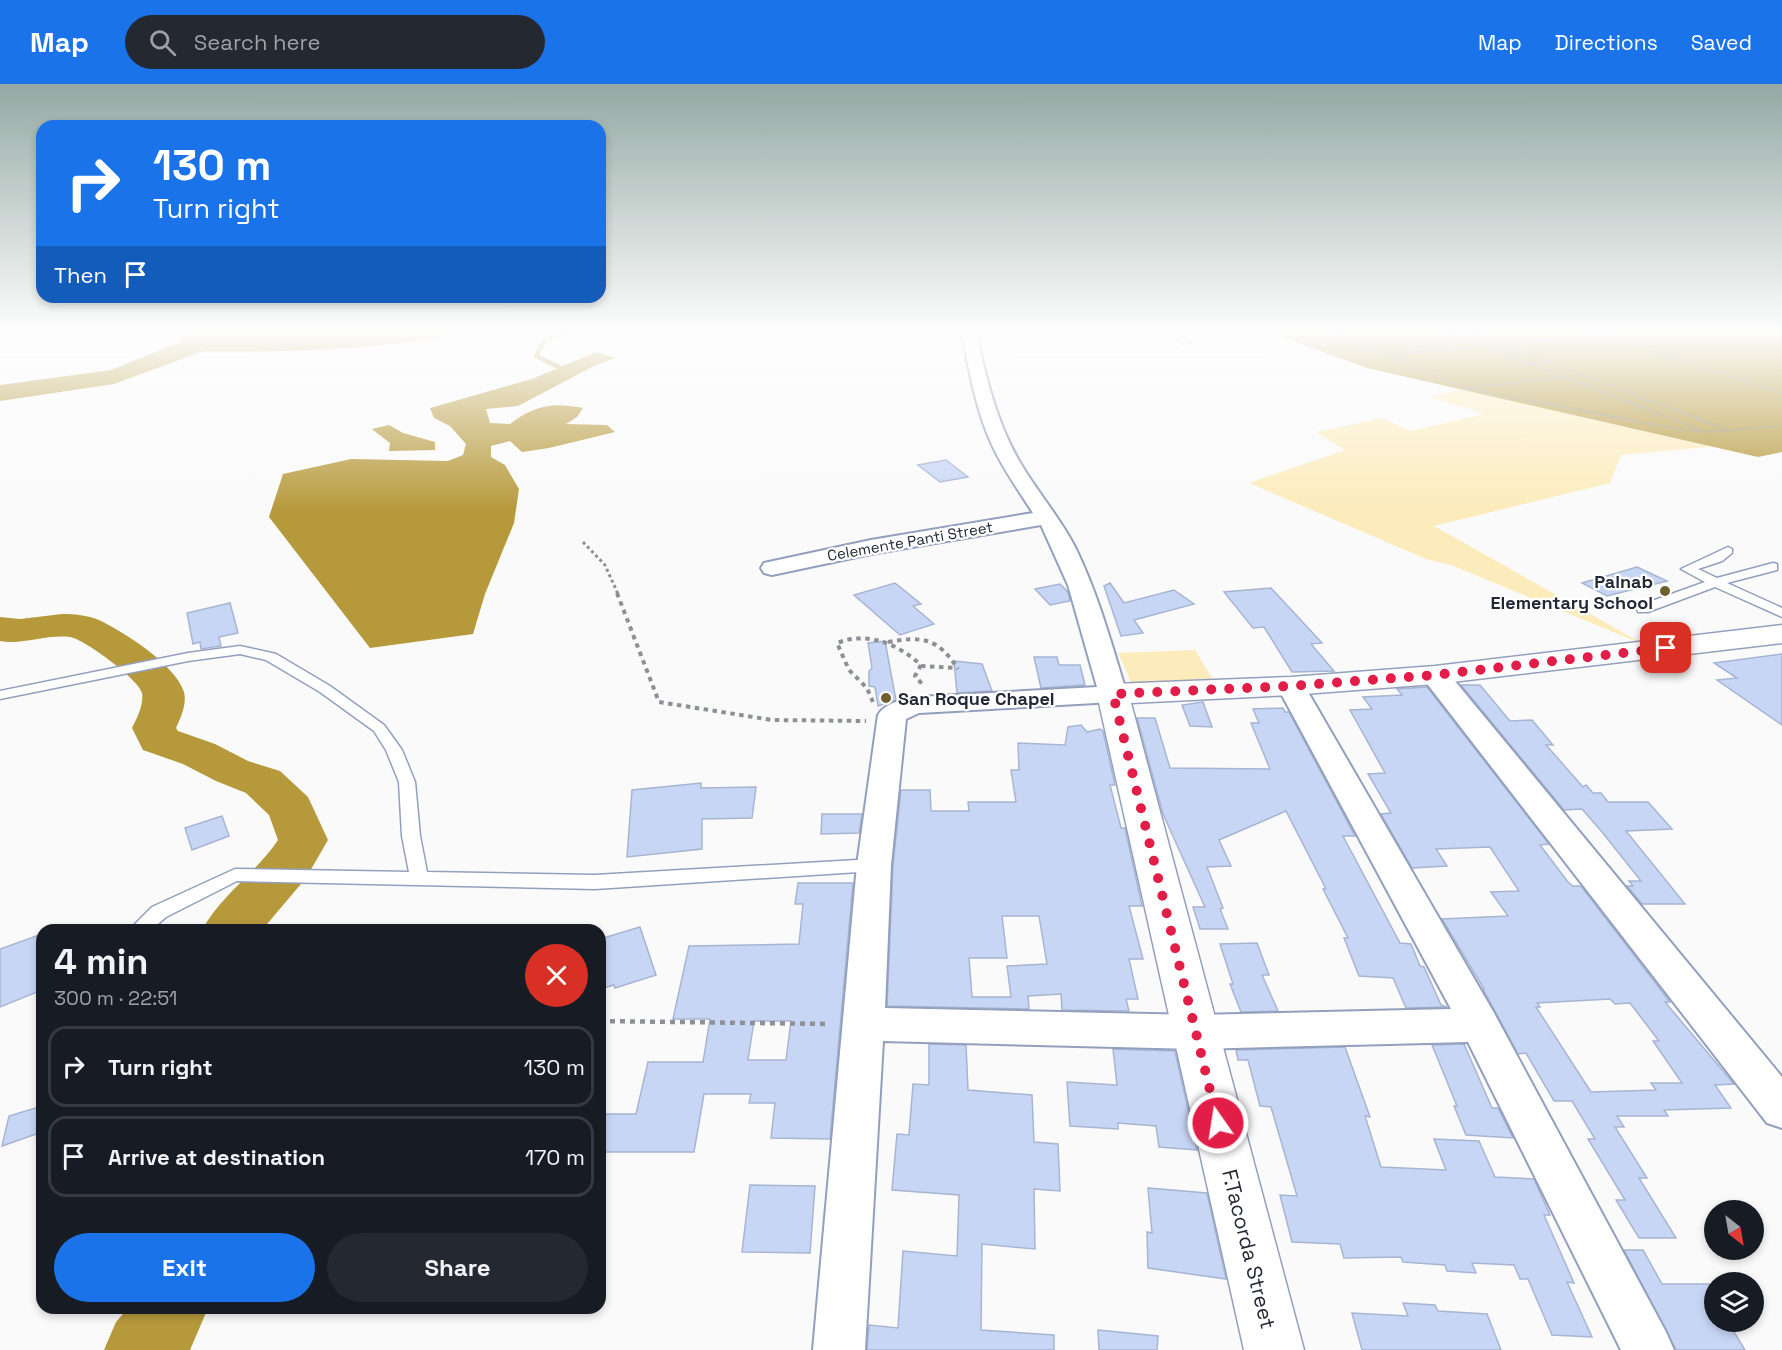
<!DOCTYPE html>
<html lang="en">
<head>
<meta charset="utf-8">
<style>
  :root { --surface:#171b24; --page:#242831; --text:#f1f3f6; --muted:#9ea1a6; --line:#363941; --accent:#1a73e8 }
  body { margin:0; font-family:"Space Grotesk",sans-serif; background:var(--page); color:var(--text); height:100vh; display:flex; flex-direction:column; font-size:22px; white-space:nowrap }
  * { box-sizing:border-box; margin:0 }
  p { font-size:20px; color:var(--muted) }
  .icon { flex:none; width:33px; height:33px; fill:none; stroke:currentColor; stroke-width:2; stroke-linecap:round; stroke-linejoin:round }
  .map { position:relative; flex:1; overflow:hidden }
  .sheet { position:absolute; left:36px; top:840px; width:570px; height:390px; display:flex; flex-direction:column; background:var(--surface); border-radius:18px; box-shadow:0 3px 9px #0003 }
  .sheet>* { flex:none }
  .banner { position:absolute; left:36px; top:36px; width:570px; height:183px; border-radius:18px; box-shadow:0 3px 9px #0003; background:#1a73e8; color:#fff; overflow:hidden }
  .needle { width:39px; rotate:149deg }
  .fabs { position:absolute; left:1704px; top:1116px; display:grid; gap:12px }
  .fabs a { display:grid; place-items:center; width:60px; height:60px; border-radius:50%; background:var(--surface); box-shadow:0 3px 9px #0003; font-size:30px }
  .pin { position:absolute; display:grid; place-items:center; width:51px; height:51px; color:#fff; margin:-26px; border-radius:12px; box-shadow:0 3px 9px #0006 }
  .me { position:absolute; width:66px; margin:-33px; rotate:347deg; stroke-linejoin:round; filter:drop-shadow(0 0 4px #0008) }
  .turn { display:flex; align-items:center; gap:21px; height:126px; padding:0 18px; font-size:27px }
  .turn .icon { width:78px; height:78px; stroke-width:2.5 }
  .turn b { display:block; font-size:42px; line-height:51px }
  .then { display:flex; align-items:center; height:57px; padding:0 18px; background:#0003; gap:12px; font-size:22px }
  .round { display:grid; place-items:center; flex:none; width:63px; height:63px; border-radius:32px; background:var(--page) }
  .head { display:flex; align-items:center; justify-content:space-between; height:102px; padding:0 18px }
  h1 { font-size:36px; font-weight:600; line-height:45px }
  .cta { display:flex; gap:12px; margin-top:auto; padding:12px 18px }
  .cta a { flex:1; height:69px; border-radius:36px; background:var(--accent); color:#fff; font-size:24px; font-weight:600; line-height:69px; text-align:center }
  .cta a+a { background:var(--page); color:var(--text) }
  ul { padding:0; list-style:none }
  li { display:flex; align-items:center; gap:18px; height:81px; margin:0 12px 9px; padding:0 6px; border:3px solid var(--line); border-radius:18px }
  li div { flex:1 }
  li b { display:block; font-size:22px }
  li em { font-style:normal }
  header { display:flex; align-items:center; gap:36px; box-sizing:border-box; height:84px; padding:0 30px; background:var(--accent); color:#fff }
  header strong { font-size:28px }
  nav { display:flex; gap:33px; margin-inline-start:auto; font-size:21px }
  .search { width:420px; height:54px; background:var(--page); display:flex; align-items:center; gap:15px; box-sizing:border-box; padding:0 21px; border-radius:33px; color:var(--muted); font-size:22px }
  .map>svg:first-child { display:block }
  .green { fill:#fcecbc }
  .water { fill:#b6993b }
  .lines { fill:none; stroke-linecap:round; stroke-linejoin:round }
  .stream { stroke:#b6993b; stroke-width:4.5 }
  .river { fill:#b6993b; fill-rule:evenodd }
  .building { fill:#c8d6f6; stroke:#a7b5d2; stroke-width:1.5; fill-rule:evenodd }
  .service-casing { stroke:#93a0bd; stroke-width:3 }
  .minor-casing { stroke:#93a0bd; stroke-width:4 }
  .tertiary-casing { stroke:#93a0bd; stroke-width:3 }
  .path-far3 { stroke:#8d9096; stroke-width:2; stroke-dasharray:2 2; stroke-linecap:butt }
  .path-far2 { stroke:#8d9096; stroke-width:3; stroke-dasharray:3 3; stroke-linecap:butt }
  .path-far1 { stroke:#8d9096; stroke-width:4; stroke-dasharray:4.5 4.5; stroke-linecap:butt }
  .path { stroke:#8d9096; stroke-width:4.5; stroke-dasharray:5 5; stroke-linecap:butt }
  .service { fill:#fff; fill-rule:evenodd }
  .minor { fill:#fff; fill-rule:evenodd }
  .tertiary { fill:#fff; fill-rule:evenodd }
  .route { stroke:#e11d48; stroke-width:10; stroke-dasharray:0 18 }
  .poi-dot { fill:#6f5f2c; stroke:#fff; stroke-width:2 }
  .labels { text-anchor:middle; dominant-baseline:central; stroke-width:4.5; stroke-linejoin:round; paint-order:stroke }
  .far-street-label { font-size:15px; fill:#232834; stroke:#fff }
  .poi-label { font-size:18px; font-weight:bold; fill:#232834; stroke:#fff; text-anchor:end }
  .near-street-label { font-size:21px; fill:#232834; stroke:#fff }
</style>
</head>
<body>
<header>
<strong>Map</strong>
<div class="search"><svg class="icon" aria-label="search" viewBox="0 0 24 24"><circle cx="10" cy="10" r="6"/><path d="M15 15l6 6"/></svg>Search here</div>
<nav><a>Map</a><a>Directions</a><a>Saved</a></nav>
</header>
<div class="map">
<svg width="1782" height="1266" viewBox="0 0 1782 1266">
  <rect width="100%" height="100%" fill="#fafafa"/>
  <g class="green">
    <path d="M 1463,305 L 1719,362 L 1621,371 L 1610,399 L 1434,442 L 1647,562 L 1451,481 L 1426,475 L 1249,399 L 1345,366 L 1316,348 L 1382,334 L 1410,347 L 1485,330 L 1429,313 Z"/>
    <path d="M 1195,566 L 1213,596 L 1132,600 L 1118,569 Z"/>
  </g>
  <g class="water">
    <path d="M 177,249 L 468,249 C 373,267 274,269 178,267 L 181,253 Z"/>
    <path d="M 1271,249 L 1782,249 L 1782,368 L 1758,373 L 1367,284 Z"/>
    <path d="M 596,268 L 615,274 L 594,282 L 518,322 L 486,325 L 490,339 L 510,340 C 534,321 554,318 583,324 L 577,333 L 566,340 L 607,341 L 615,348 L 549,364 L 522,368 L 510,357 L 491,362 L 491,373 L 505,381 L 519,405 L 514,439 L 485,510 L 473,550 L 370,564 L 269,433 L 283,390 L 351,375 L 448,377 L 463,371 L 466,360 L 450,342 L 434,334 L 430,324 L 532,295 Z"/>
    <path d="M 389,341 L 403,349 L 435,358 L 435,366 L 389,367 L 390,359 L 372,345 Z"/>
  </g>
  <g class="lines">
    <path class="stream" d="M 559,283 L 536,272 L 545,255 L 567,249"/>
    <g class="river">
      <path d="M 220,249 L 312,249 L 309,254 L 209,265 L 114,300 L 0,317 L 0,301 L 111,286 L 170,262 Z"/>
      <path d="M 62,530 C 74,530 87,531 99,536 C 124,548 175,580 184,608 C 187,620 181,633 176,644 L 178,647 L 215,660 L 248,677 L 280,687 L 308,713 L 328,756 L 306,794 L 262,846 L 202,846 C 221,811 256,789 278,756 L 269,731 L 246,709 L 216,697 L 183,680 L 143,666 L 132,644 C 137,634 144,621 142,609 C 139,595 82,554 70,553 C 46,550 24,561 0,557 L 0,533 L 20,535 Z"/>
      <path d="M 128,1224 L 208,1224 L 190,1266 L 104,1266 L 116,1238 Z"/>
    </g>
  </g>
  <g class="building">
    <path d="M 946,376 L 968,393 L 940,398 L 918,381 Z"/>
    <path d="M 1637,483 L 1667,497 L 1607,512 L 1582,499 Z"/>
    <path d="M 895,499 L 921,520 L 913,522 L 934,540 L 900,551 L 854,511 Z"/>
    <path d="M 1110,499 L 1124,519 L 1174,506 L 1194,520 L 1134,536 L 1143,549 L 1121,552 L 1104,502 Z"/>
    <path d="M 1060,500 L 1068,508 L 1070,517 L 1050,521 L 1035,505 Z"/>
    <path d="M 1271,504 L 1322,559 L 1311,560 L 1334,587 L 1292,588 L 1264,543 L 1253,544 L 1224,508 Z"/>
    <path d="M 230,519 L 238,549 L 219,553 L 221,562 L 201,565 L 200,558 L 193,560 L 187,529 Z"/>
    <path d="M 885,557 L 896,616 L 878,622 L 875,603 L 869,602 L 869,587 L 872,584 L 868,559 Z"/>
    <path d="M 1782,570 L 1782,641 L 1717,596 L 1737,594 L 1714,579 Z"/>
    <path d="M 1034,573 L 1057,573 L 1059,581 L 1080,581 L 1085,601 L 1041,604 Z"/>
    <path d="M 954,577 L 982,580 L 992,607 L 957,609 Z"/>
    <path d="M 1461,601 L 1480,601 L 1510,637 L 1532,636 L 1553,661 L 1546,661 L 1583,703 L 1586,701 L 1593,709 L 1601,709 L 1608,718 L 1648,718 L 1672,745 L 1626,747 L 1685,820 L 1642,820 L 1627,802 L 1633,802 L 1629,797 L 1641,797 L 1602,748 L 1582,725 L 1564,726 Z"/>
    <path d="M 1427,603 L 1549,760 L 1540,761 L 1568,798 L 1573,802 L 1581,802 L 1670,918 L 1665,918 L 1734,1000 L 1715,1001 L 1731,1024 L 1664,1026 L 1668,1032 L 1617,1032 L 1624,1043 L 1615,1043 L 1647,1094 L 1639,1094 L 1676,1154 L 1639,1154 L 1616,1116 L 1625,1116 L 1588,1055 L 1595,1055 L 1572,1017 L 1554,1017 L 1526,969 L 1518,970 L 1483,905 L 1484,905 L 1442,835 L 1508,832 L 1491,808 L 1519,807 L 1490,763 L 1436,765 L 1447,782 L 1412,784 L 1381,730 L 1391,729 L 1368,690 L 1385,689 L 1350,626 L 1372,625 L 1363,613 L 1402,611 L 1397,605 ZM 1610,915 L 1615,920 L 1630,919 L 1659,957 L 1653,957 L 1682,999 L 1651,999 L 1656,1006 L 1591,1008 L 1536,923 L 1540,923 L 1537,919 Z"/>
    <path d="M 1203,618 L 1212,643 L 1190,642 L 1182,621 Z"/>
    <path d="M 1283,624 L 1285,628 L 1289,628 L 1355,752 L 1343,752 L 1400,859 L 1411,860 L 1420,882 L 1424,883 L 1441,921 L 1447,923 L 1406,924 L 1393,894 L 1359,892 L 1344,854 L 1348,854 L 1323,805 L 1326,805 L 1286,727 L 1219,756 L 1231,782 L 1207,783 L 1223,824 L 1220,825 L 1228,845 L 1200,845 L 1193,823 L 1205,823 L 1163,730 L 1137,634 L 1155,634 L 1170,684 L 1270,685 L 1251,639 L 1259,639 L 1253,625 Z"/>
    <path d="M 1081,641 L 1087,648 L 1100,645 L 1103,647 L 1115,701 L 1110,701 L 1121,744 L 1125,744 L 1142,822 L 1129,822 L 1143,875 L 1129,875 L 1138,915 L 1126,915 L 1129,927 L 1062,926 L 1061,910 L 1028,912 L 1029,925 L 887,922 L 893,781 L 901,706 L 930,706 L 931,727 L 969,727 L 968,718 L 1016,718 L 1011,686 L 1019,686 L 1018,659 L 1065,661 L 1068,643 ZM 1002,832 L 1039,832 L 1047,880 L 1007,882 L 1011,913 L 972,913 L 969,874 L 1007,874 Z"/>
    <path d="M 701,699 L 701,704 L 756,703 L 752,734 L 702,735 L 702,765 L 627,773 L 632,706 Z"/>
    <path d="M 822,730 L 862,730 L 859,749 L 821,750 Z"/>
    <path d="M 222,732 L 229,752 L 192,766 L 185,744 Z"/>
    <path d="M 798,799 L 853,799 L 830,1055 L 771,1054 L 775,1019 L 749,1019 L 751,1010 L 704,1010 L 694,1068 L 600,1068 L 600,1030 L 636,1030 L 648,978 L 703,978 L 710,935 L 673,935 L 689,862 L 799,860 L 803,820 L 795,820 ZM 754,937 L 791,937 L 786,976 L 748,976 Z"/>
    <path d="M 640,843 L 656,891 L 615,904 L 614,901 L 600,905 L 600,855 Z"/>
    <path d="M 42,850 L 42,906 L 0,923 L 0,865 Z"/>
    <path d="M 1257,859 L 1269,891 L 1262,891 L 1278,927 L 1241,928 L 1230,900 L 1233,900 L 1220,860 Z"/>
    <path d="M 929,960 L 966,961 L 968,1006 L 1032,1011 L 1034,1058 L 1058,1060 L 1060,1107 L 1034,1105 L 1035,1165 L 982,1160 L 981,1246 L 1054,1251 L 1054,1266 L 867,1266 L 869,1241 L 898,1244 L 903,1167 L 957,1172 L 959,1111 L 892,1106 L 897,1050 L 909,1051 L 913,1000 L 929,1001 Z"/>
    <path d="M 1464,960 L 1492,1024 L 1498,1024 L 1513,1054 L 1466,1051 L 1454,1022 L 1457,1022 L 1432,961 Z"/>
    <path d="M 1345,963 L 1370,1033 L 1365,1032 L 1381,1083 L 1446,1086 L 1434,1055 L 1479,1057 L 1495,1093 L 1534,1095 L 1550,1131 L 1544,1131 L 1574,1199 L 1567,1198 L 1592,1253 L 1552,1251 L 1528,1195 L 1520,1195 L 1514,1181 L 1472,1179 L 1476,1189 L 1447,1187 L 1445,1181 L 1403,1178 L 1401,1173 L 1344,1174 L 1340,1160 L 1292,1158 L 1280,1111 L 1297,1112 L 1271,1023 L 1260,1022 L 1248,976 L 1238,976 L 1236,966 Z"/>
    <path d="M 1113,965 L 1175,967 L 1197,1066 L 1159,1063 L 1156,1042 L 1118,1039 L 1118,1045 L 1070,1042 L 1067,998 L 1117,1001 Z"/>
    <path d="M 42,1022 L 42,1048 L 2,1062 L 9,1032 Z"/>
    <path d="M 750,1101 L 815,1102 L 810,1169 L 742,1168 Z"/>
    <path d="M 1148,1104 L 1207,1109 L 1226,1195 L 1148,1184 L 1147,1148 L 1152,1149 Z"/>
    <path d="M 1624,1166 L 1643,1166 L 1662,1200 L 1709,1200 L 1714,1209 L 1714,1238 L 1728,1238 L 1745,1266 L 1676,1266 Z"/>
    <path d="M 1403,1219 L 1435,1221 L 1438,1227 L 1487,1230 L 1501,1266 L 1362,1266 L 1352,1229 L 1408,1232 Z"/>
    <path d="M 1098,1246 L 1158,1252 L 1157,1266 L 1099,1266 Z"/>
  </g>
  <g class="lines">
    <defs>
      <g id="service">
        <path d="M 1162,249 L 1173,249 L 1191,258 L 1184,260 Z"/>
        <path d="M 1728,463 L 1732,465 L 1732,469 L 1722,477 L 1698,485 L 1717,494 L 1773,479 L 1777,480 L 1777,486 L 1727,499 L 1782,524 L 1782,533 L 1715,503 L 1648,528 L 1638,528 L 1637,525 L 1638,522 L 1705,498 L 1681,485 Z"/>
        <path d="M 240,562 L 276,570 L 330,602 L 384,641 L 402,666 L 415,698 L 420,752 L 427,788 L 595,791 L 874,775 L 880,777 L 883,781 L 880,785 L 874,787 L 595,805 L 237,797 L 166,833 L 151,846 L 129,846 L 152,823 L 235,785 L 409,788 L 402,752 L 399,698 L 386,666 L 374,647 L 320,608 L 266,576 L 240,570 L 188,577 L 0,615 L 0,607 L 188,569 Z"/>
      </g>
      <g id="minor">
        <path d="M 962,249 L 976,249 C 986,293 996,336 1018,375 C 1036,407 1061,434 1077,467 C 1099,513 1112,562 1127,610 L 1123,616 L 1113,618 L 919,629 L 906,635 L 891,781 L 885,924 L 1196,931 L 1451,925 L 1277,602 L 1281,596 L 1291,594 L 1301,596 L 1494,929 L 1666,1248 L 1674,1266 L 1621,1266 L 1468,958 L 1196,965 L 883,957 L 865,1266 L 813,1266 L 857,781 L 878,631 C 887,617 904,616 919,613 L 1097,603 L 1068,501 L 1041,441 L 871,470 L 772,491 L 764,489 L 761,484 L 764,479 L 871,456 L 1033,429 C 1019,407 1003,385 992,361 C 976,326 969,287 962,249 Z"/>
        <path d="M 1435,583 L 1445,585 L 1782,993 L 1782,1044 L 1767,1039 L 1425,597 L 1422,591 L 1425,585 Z"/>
      </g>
      <path id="tertiary" d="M 1782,541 L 1782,559 L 1435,600 L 1291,611 L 1131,619 L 1304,1266 L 1244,1266 L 1097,610 L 1102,603 L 1113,600 L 1291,593 L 1435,582 Z"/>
    </defs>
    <use href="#service" class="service-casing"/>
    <use href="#minor" class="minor-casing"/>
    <use href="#tertiary" class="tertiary-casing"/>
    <g class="path-far3">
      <path d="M 1338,249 L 1464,304 L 1677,345 L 1707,348 L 1782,342"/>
      <path d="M 1450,249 L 1701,346"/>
      <path d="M 1471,249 L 1726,345"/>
      <path d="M 1596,249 L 1782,309"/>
      <path d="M 1502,260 L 1599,251"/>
      <path d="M 1390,271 L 1481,262"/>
      <path d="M 1530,280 L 1547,278"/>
      <path d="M 1468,304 L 1562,293"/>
    </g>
    <path class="path-far2" d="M 583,458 L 605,481 L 618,510"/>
    <g class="path-far1">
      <path d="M 617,509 L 659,618 L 772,636 L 866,637"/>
      <path d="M 888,558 C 923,552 938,554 958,585"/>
      <path d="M 921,582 L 957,584"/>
      <path d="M 873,618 L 867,604 L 849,586 L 837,559 C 868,547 898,560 921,581 L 915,592 L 923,601"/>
    </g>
    <path class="path" d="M 600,937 L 830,940"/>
    <use href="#service" class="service"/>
    <use href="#minor" class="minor"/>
    <use href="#tertiary" class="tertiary"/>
  </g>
  <linearGradient id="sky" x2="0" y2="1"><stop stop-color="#94a9a3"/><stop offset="0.58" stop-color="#fdfdfd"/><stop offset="1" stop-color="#fdfdfd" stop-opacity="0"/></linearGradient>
  <rect width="1782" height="427" fill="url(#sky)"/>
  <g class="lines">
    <path class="route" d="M 1218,1039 L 1113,610 L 1291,602 L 1435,591 L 1666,564"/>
  </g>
  <g class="poi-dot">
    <circle cx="1665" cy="507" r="6"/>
    <circle cx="886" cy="614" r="6"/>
  </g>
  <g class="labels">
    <g class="far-street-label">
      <text transform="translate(910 457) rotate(-10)">Celemente Panti Street</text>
    </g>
    <g class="poi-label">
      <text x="1653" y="497">Palnab<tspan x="1653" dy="21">Elementary School</tspan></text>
      <text x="898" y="614" text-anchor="start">San Roque Chapel</text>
    </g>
    <g class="near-street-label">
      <text transform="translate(1249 1165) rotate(76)">F.Tacorda Street</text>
    </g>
  </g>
</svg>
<div class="fabs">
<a><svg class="needle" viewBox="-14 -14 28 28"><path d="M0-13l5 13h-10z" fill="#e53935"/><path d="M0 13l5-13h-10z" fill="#9ea1a6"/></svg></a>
<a><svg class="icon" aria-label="layers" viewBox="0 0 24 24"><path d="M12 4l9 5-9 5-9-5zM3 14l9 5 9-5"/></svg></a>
</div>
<div class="pin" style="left:1666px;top:564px;background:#d93025"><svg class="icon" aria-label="arrive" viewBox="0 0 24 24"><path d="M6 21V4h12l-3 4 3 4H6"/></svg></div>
<svg class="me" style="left:1218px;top:1039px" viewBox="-20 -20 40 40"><circle r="17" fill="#e11d48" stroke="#fff" stroke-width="3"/><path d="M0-11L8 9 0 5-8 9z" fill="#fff"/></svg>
<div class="banner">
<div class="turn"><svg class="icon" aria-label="right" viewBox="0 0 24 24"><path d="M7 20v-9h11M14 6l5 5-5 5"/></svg><div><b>130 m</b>Turn right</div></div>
<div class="then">Then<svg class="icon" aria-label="arrive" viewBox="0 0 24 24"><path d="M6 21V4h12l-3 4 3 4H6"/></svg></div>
</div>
<section class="sheet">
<div class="head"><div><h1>4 min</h1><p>300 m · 22:51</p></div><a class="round" style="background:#d93025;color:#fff"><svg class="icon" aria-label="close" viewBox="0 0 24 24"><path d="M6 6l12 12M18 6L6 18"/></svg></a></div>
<ul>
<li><svg class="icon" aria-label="right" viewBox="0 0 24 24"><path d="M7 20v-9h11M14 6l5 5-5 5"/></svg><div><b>Turn right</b></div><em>130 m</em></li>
<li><svg class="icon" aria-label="arrive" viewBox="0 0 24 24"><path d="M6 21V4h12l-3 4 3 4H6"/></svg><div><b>Arrive at destination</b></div><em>170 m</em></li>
</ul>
<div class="cta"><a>Exit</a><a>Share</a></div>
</section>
</div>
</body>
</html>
